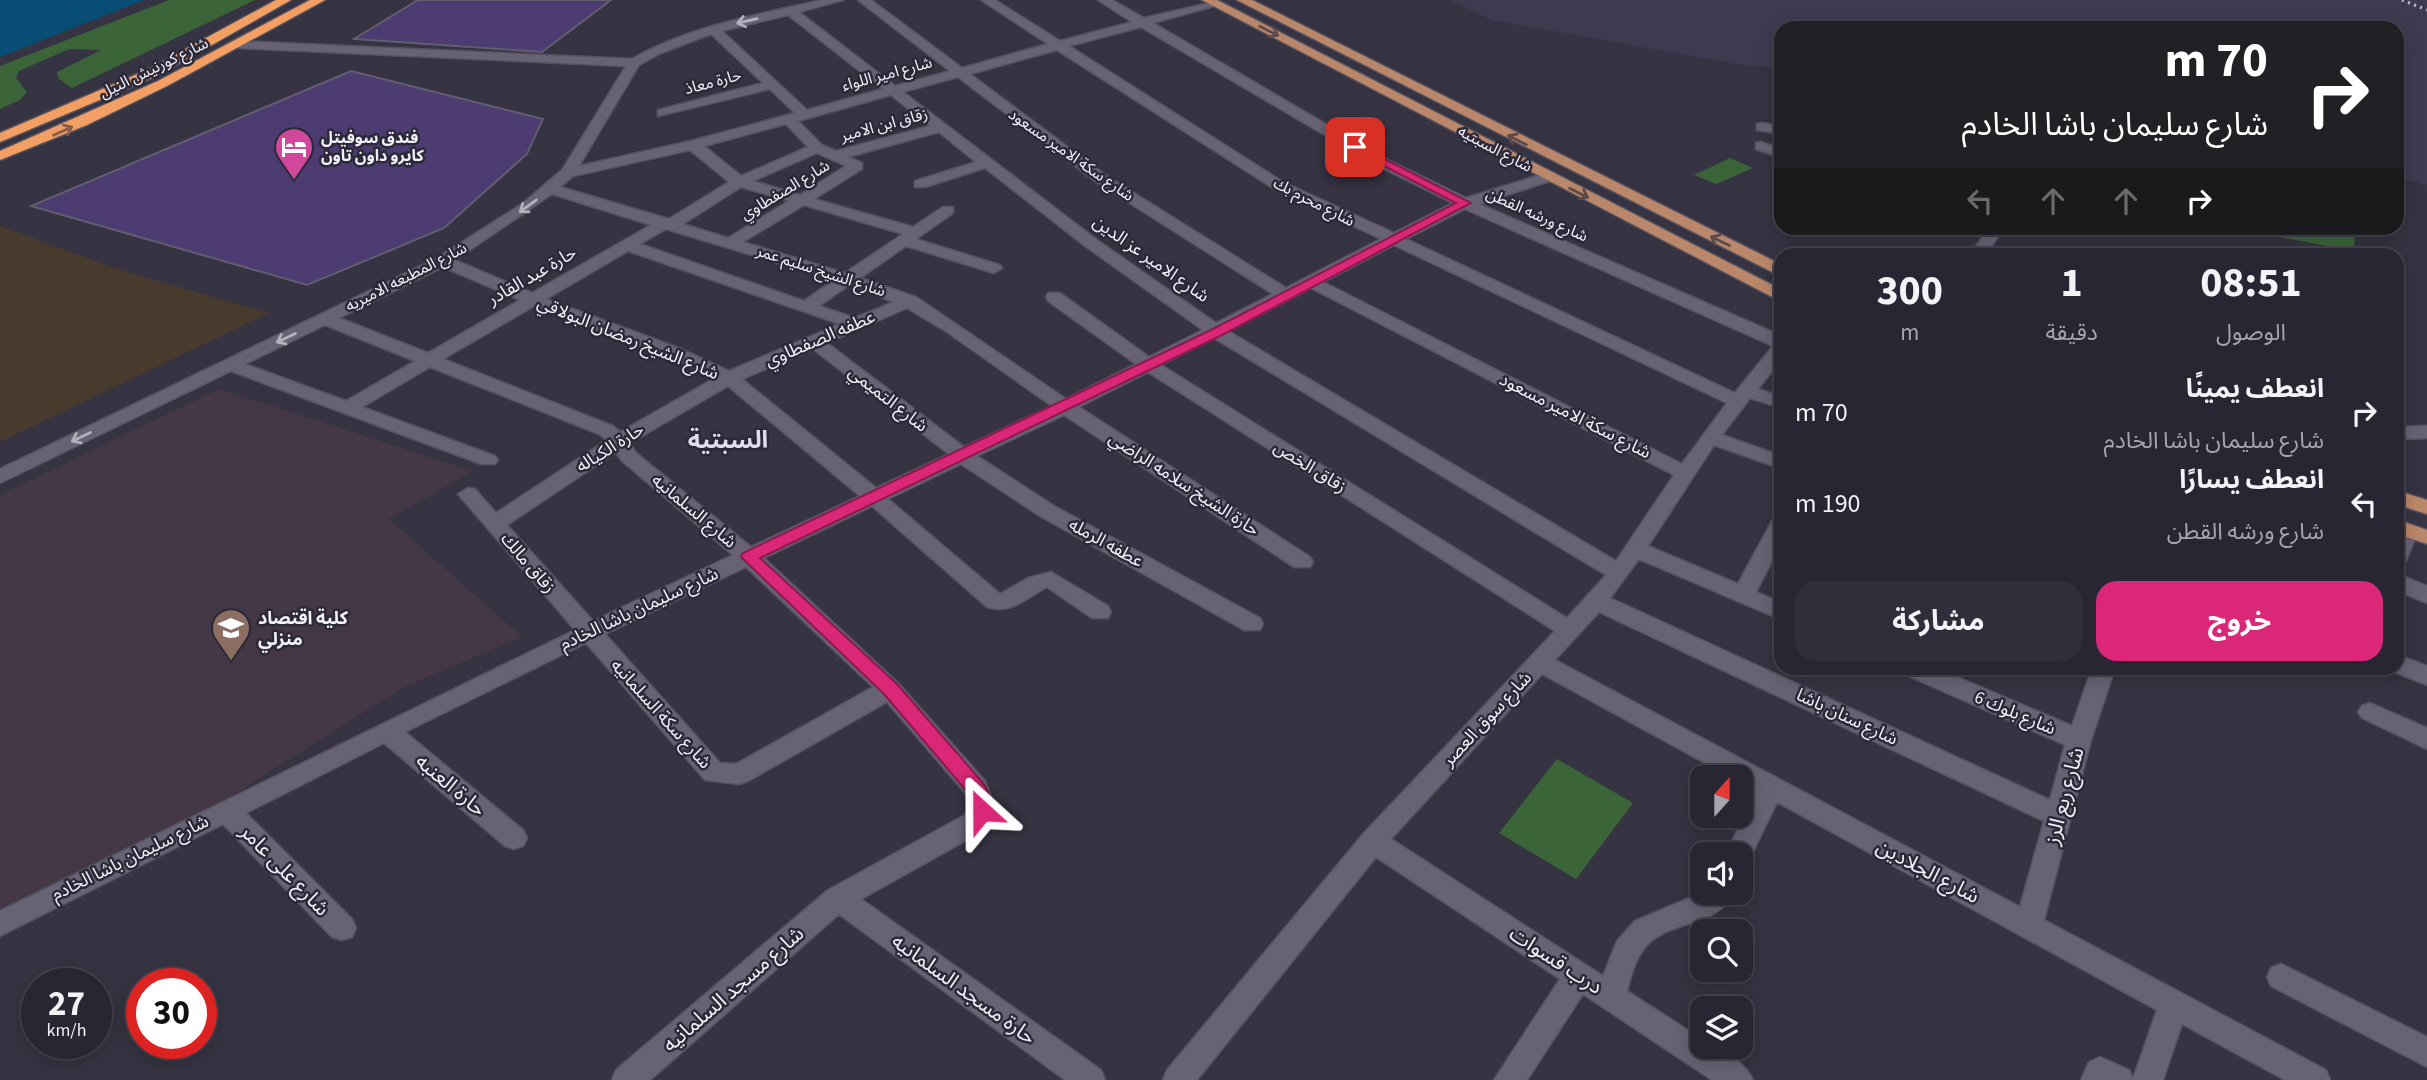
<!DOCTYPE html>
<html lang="ar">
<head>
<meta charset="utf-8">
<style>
  :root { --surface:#282632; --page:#302e3a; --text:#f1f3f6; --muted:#a5a5ac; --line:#44434d; --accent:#db2777 }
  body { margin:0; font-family:"Source Sans 3","Noto Sans Arabic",sans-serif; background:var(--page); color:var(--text); direction:rtl; height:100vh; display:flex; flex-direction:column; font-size:26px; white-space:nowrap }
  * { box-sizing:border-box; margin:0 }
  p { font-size:23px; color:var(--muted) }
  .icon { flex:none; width:38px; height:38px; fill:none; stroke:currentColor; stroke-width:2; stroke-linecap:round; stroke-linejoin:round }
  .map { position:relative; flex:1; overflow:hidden; direction:ltr }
  .panel { position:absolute; left:1774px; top:248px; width:630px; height:427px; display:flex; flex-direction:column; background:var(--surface); border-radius:21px; box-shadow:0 4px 18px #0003,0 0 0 2px var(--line); direction:rtl }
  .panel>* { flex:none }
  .top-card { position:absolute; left:1774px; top:21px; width:630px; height:214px; border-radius:21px; box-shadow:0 4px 18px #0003,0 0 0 2px var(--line); direction:rtl; background:#202124; color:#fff; overflow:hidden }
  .needle { width:46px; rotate:21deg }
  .controls { position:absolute; left:1690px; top:765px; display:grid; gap:14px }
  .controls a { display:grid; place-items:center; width:63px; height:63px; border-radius:14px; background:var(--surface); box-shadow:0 4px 18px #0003,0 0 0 2px var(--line); font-size:35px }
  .speed { position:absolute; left:21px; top:968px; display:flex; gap:14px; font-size:35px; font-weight:700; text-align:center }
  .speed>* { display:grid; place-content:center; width:91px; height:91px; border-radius:50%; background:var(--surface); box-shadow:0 4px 18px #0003,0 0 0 2px var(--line); line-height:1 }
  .speed small { font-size:18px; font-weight:400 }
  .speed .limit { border:10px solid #d22; background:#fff; color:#111 }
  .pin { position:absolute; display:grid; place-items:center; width:60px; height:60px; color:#fff; margin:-30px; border-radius:14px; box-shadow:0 4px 10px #0006 }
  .me { position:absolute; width:77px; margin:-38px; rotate:336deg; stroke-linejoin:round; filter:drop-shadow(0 0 5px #0008) }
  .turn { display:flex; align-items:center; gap:24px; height:147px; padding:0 21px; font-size:32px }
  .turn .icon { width:91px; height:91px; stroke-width:2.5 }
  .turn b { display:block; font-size:49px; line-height:60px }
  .lanes { display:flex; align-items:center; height:66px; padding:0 21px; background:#0003; justify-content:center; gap:35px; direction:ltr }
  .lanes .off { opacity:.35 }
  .eta { display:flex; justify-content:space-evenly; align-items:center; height:119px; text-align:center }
  .eta b { font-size:42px; font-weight:700; line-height:49px }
  .action { display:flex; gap:14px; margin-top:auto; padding:14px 21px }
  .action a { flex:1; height:80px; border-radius:21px; background:var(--accent); color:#fff; font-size:28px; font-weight:700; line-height:80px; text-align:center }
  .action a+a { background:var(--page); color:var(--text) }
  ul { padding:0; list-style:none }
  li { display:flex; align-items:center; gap:21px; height:91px; padding:0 21px }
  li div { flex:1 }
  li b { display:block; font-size:26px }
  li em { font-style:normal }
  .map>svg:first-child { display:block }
  .commercial { fill:#483a2c }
  .built { fill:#3f3a50 }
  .education { fill:#443847 }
  .green { fill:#3b6538 }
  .water { fill:#084d73 }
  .building { fill:#4c3c72; stroke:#625e6f; stroke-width:2 }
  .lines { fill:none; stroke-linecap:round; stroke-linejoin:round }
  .street-casing { stroke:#55525f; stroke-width:3 }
  .primary-casing { stroke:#55525f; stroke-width:3 }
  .highway-casing { stroke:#55525f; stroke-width:3 }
  .street { fill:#676375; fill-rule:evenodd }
  .primary { fill:#bb876a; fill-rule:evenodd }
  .highway { fill:#f39f63; fill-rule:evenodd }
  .rail { stroke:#bab8c3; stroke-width:3.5; stroke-dasharray:2 4.5; stroke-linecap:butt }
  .oneway { stroke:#b3b1be }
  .oneway2 { stroke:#5e4a4a }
  .oneway3 { stroke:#865e4b }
  .route { fill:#db2777; stroke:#8e194d; stroke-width:2 }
  .labels { text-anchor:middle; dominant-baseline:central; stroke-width:5; stroke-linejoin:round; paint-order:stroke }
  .far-street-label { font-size:16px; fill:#f2f0fa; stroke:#2c2938 }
  .far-poi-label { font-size:16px; font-weight:bold; fill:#f2f0fa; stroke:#2c2938; text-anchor:start }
  .street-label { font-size:18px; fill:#f2f0fa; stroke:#2c2938 }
  .poi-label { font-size:18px; font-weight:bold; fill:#f2f0fa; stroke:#2c2938; text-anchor:start }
  .near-street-label { font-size:21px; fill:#f2f0fa; stroke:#2c2938 }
  .district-label { font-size:24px; font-weight:bold; fill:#e1dcf1; stroke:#2c2938 }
</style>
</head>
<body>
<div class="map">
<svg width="2427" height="1080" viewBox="0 0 2427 1080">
  <rect width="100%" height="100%" fill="#363342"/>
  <path class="commercial" d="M 0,226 L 117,269 L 269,313 L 0,442 Z"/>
  <path class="built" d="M 1449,0 L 2427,0 L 2427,185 L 2398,178 L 2398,28 L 1782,28 L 1781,67 L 1748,66 L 1492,20 Z"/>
  <path class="education" d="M 219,389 L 473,471 L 389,519 L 522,637 L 402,688 L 222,802 L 0,909 L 0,495 Z"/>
  <g class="green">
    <path d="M 169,0 L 255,0 L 72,88 L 58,78 L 57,72 L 101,50 L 69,49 L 19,71 L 16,78 L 27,92 L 20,100 L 0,109 L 0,66 Z"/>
    <path d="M 1730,158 L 1753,168 L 1716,184 L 1694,175 Z"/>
    <path d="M 2272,228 L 2318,228 L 2355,236 L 2354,251 L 2268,235 Z"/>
    <path d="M 1557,759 L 1633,803 L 1576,879 L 1499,833 Z"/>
  </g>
  <path class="water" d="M 0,0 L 144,0 L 0,57 Z"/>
  <g class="building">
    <path d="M 418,0 L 611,0 L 542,52 L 354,39 Z"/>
    <path d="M 351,71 L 543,119 L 527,154 L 444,228 L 307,285 L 31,206 Z"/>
  </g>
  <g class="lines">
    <defs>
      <g id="street">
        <path d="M 822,0 L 843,0 L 799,12 L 895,86 L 950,71 L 858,0 L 871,0 L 962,68 L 1048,44 L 981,0 L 995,0 L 1060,41 L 1132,22 L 1098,0 L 1112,0 L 1144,18 L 1218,1 L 1218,5 L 1153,23 L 1384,158 L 1466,198 L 1543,174 L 1553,174 L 1553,180 L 1479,204 L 1782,336 L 1782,358 L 1758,389 L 1782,397 L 1782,408 L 1750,398 L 1722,435 L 1782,456 L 1782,469 L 1714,445 L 1648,546 L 1738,584 L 1772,521 L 1782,514 L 1782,542 L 1756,592 L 1782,603 L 1782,620 L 1639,559 L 1610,598 L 2050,800 L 2065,745 L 1904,674 L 1901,668 L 1936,668 L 2072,726 L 2092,668 L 2115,668 L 2091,740 L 2044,920 L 2326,1070 L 2330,1080 L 2285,1080 L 2182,1024 L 2163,1080 L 2081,1080 L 2089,1062 L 2100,1057 L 2129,1070 L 2133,1079 L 2157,1010 L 1777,802 L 1748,862 L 1741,864 L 1741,854 L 1726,854 L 1756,791 L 1741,783 L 1741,777 L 1731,777 L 1542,674 L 1391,839 L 1603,976 L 1617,941 L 1635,921 L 1704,892 L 1734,892 C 1716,930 1666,918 1643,950 C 1634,962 1631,977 1627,991 L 1703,1040 L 1703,1046 C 1721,1046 1746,1064 1753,1080 L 1712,1080 L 1583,994 L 1527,1080 L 1494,1080 L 1560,979 L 1376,857 L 1197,1080 L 1163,1080 L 1167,1070 L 1364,833 L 1555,631 L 1148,372 L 1079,407 L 1310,557 L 1313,562 L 1310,567 L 1294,567 L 1064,415 L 977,456 L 1054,506 L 1260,618 L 1263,624 L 1260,630 L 1244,630 L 1040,516 L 961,464 L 888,499 L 1000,594 L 1028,578 L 1051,572 L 1108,606 L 1111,612 L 1108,618 L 1092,618 L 1047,587 C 1027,597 1012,615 987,607 L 872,506 L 764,558 L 898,683 L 985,781 L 995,806 L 983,831 L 861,899 L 1101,1070 L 1105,1080 L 1065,1080 L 839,914 L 650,1080 L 612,1080 L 616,1070 L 828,890 L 965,815 L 969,806 L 966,794 L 887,702 L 748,781 L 739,784 L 705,780 L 586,643 L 405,732 L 523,830 L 527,838 L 523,846 L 514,849 L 505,846 L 384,743 L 246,813 L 352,919 L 356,928 L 352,937 L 342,940 L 332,937 L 223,824 L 0,936 L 0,911 L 575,630 L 458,494 L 468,488 L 475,489 L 496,513 L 607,440 L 599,434 L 430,367 L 362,407 L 495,456 L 498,460 L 495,464 L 481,464 L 231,371 L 0,483 L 0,469 L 437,258 L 522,204 L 562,170 L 626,66 L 239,48 L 233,44 L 235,41 L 632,59 C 690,26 757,15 822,0 ZM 788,15 L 883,89 L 807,110 L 722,31 ZM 1141,27 L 1374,164 L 1453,203 L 1394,233 L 1283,182 L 1069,46 ZM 711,34 L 763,83 L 658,110 L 658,116 L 770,89 L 795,113 L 691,141 L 579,166 L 639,65 L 661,53 ZM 1057,50 L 1273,188 L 1381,239 L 1286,288 L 1105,175 L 970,74 ZM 958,77 L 1095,181 L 1273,294 L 1216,323 L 1097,240 L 903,92 ZM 891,95 L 930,126 L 836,151 L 822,145 L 798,121 ZM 786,124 L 808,147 L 741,176 L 704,146 ZM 939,132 L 976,162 L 915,181 L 915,187 L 925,187 L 985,168 L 1085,246 L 1203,330 L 1149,357 L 1060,293 L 1048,293 L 1046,297 L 1048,301 L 1136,364 L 1066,399 L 916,297 L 860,278 L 906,246 L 994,273 L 1002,268 L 1000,265 L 916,239 L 953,213 L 953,207 L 943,207 L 913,227 L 814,199 L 862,169 L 862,163 L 848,157 ZM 690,150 L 729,182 L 669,219 L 560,187 L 573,176 ZM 817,153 L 846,166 L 800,195 L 753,181 ZM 741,187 L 789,201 L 728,238 L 683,224 ZM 552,194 L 651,225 L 532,293 L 455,260 ZM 804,205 L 903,234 L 845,273 L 743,242 ZM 1465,209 L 1773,346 L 1735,393 L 1406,239 ZM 666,229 L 834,280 L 804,301 L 640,244 ZM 1394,245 L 1727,403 L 1682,464 L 1323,282 ZM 628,251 L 840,324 L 729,371 L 681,349 L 546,299 ZM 443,267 L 520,300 L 428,353 L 339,318 ZM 849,285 L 894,302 L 855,318 L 819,306 ZM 1311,288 L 1674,475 L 1616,561 L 1228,331 ZM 534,306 L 669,357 L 715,378 L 620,432 L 613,426 L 443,359 ZM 907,308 L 947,332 L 1052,406 L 964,447 L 827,343 ZM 325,325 L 415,361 L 346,401 L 245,364 ZM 1214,338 L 1606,575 L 1567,618 L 1161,365 ZM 813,349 L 949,454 L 876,488 L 742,379 ZM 728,386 L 860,496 L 751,547 L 635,452 L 630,443 ZM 616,452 L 621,460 L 733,555 L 593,621 L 507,525 ZM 746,567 L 873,687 L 736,764 L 720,763 L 605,634 ZM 1599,612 L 2044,821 L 2020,907 L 1555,660 Z"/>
        <path d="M 1762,123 L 1782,126 L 1782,134 L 1757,130 L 1757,124 Z"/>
        <path d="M 1761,142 L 1782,149 L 1782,158 L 1756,149 L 1756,143 Z"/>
        <path d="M 1989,228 L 2004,228 L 1985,256 L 1969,256 Z"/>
        <path d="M 2427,426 L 2427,438 L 2398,439 L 2398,427 Z"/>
        <path d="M 2408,524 L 2418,531 L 2406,561 L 2398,563 L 2398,531 L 2401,526 Z"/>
        <path d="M 2398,574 L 2427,586 L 2427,603 L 2398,591 Z"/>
        <path d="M 2398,655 L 2427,666 L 2427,685 L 2390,670 L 2398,668 Z"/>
        <path d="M 2370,703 L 2427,728 L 2427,749 L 2362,718 L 2358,712 L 2362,706 Z"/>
        <path d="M 2281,964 L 2427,1037 L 2427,1067 L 2271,986 L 2267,977 L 2271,968 Z"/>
      </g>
      <g id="primary">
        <path d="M 1202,0 L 1217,0 L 1782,290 L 1782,302 Z"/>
        <path d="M 1237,0 L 1252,0 L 1782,265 L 1782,277 Z"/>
        <path d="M 2398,491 L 2427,500 L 2427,514 L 2398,505 Z"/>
        <path d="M 2398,520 L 2427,530 L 2427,544 L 2398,534 Z"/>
      </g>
      <g id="highway">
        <path d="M 276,0 L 291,0 L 159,75 L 0,142 L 0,133 L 149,69 Z"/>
        <path d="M 310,0 L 325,0 L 167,86 L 87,125 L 0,160 L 0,151 L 158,81 Z"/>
      </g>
    </defs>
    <use href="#street" class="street-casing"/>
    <use href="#primary" class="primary-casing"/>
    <use href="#highway" class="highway-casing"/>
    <use href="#street" class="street"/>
    <use href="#primary" class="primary"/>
    <use href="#highway" class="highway"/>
    <path class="rail" d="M 2402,0 L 2427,10"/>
  </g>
  <defs><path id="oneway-shaft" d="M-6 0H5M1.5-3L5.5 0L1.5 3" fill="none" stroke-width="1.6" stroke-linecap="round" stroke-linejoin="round" transform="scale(1.75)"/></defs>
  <g class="oneway">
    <use href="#oneway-shaft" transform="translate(747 21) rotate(167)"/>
    <use href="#oneway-shaft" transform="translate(528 206) rotate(144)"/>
    <use href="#oneway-shaft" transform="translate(286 338) rotate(154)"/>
    <use href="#oneway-shaft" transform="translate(81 437) rotate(154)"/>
  </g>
  <g class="oneway2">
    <use href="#oneway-shaft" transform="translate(1269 31) rotate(27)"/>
    <use href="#oneway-shaft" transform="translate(1517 140) rotate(-153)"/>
    <use href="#oneway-shaft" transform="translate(1579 193) rotate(27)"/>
    <use href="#oneway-shaft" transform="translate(1720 241) rotate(-154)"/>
  </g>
  <use class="oneway3" href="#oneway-shaft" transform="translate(63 131) rotate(-24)"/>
  <path class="route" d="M 1355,144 L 1471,203 L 1222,335 L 760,558 L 897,684 L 983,783 C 990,795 996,803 989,817 L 976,817 L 969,794 L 884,694 L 741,557 L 743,553 L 1213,329 L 1456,203 L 1351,149 L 1350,147 Z"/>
  <defs>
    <symbol id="hotel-pin" viewBox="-11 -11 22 30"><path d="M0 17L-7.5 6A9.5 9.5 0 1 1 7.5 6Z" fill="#d1479c" stroke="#2c2938"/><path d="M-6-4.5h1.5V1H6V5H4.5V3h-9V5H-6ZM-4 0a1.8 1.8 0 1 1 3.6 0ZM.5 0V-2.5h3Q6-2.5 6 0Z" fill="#fff"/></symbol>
    <symbol id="university-pin" viewBox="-11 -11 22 30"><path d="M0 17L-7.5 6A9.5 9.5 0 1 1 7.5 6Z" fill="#8d6e63" stroke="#2c2938"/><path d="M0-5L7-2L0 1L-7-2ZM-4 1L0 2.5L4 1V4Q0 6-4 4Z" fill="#fff"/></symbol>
  </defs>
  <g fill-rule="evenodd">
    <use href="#hotel-pin" x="272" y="125" width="44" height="60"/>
    <use href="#university-pin" x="209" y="606" width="44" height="60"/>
  </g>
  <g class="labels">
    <g class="far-street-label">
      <text transform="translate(154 68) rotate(-26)">شارع كورنيش النيل</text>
      <text transform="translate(887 74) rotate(-15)">شارع امير اللواء</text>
      <text transform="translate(713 82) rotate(-15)">حارة معاذ</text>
      <text transform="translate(884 125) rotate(-15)">زقاق ابن الامير</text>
      <text transform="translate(1495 149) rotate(28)">شارع السبتيه</text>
      <text transform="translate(1071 155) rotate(35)">شارع سكة الامير مسعود</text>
      <text transform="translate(785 190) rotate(-31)">شارع الصفطاوي</text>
      <text transform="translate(1314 202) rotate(27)">شارع محرم بك</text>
      <text transform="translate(1537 215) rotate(24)">شارع ورشه القطن</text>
      <text transform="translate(821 271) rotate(18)">شارع الشيخ سليم عمر</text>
      <text transform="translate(406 277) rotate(-27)">شارع المطبعه الاميريه</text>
    </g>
    <g class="far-poi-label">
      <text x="321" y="138">فندق سوفيتل<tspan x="321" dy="18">كايرو داون تاون</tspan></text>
    </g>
    <g class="street-label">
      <text transform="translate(1151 259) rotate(35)">شارع الامير عز الدين</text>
      <text transform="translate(532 276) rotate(-30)">حارة عبد القادر</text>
      <text transform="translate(628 338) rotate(22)">شارع الشيخ رمضان البولاقي</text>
      <text transform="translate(820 339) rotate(-23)">عطفه الصفطاوي</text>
      <text transform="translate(888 399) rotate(38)">شارع التميمي</text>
      <text transform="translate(1575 416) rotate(27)">شارع سكة الامير مسعود</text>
      <text transform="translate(610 448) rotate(-32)">حارة الكياله</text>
      <text transform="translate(1310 467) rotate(32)">زقاق الخص</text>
      <text transform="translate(1184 484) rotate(33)">حارة الشيخ سلامه الراضي</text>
      <text transform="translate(694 511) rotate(40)">شارع السلمانيه</text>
      <text transform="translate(1106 543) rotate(29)">عطفه الرمله</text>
      <text transform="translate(528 563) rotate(49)">زقاق مالك</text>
      <text transform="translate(639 609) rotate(-25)">شارع سليمان باشا الخادم</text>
      <text transform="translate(2015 713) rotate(23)">شارع بلوك 6</text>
      <text transform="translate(661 714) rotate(48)">شارع سكة السلمانيه</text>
      <text transform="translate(1847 717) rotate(25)">شارع سنان باشا</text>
      <text transform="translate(1487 719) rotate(-47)">شارع سوق العصر</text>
      <text transform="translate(130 858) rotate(-26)">شارع سليمان باشا الخادم</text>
    </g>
    <g class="poi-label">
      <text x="258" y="618">كلية اقتصاد<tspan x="258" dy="21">منزلي</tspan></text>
    </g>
    <g class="near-street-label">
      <text transform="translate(451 785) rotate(40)">حارة العنبه</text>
      <text transform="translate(2064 796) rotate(-75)">شارع ربع الرز</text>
      <text transform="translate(285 870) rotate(46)">شارع على عامر</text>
      <text transform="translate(1928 871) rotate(28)">شارع الجلادين</text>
      <text transform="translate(1556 960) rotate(33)">درب قسوات</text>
      <text transform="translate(733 989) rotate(-41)">شارع مسجد السلمانيه</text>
      <text transform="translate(964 989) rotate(36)">حارة مسجد السلمانيه</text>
    </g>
    <g class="district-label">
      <text x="728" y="440">السبتية</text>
    </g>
  </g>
</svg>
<div class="controls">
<a><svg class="needle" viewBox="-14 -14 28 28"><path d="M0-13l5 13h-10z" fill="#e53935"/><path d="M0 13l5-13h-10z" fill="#a5a5ac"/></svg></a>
<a><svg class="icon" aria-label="sound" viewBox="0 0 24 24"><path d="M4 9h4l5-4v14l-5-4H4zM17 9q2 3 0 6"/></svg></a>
<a><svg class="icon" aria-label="search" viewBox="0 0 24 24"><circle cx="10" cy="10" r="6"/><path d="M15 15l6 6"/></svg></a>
<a><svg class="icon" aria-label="layers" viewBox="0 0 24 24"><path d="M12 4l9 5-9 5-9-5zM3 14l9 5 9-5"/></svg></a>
</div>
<div class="speed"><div>27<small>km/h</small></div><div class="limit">30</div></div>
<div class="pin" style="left:1355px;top:147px;background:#d93025"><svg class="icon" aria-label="arrive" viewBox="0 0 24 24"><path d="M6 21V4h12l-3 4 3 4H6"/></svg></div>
<svg class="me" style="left:982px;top:811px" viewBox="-20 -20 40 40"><path d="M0-17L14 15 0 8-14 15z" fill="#db2777" stroke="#fff" stroke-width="4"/></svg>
<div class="top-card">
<div class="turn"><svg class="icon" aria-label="right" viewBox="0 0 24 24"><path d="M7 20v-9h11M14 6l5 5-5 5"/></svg><div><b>70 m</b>شارع سليمان باشا الخادم</div></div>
<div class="lanes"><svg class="icon off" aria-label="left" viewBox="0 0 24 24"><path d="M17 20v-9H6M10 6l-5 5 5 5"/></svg><svg class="icon off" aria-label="ahead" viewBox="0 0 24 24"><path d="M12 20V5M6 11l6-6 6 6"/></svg><svg class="icon off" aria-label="ahead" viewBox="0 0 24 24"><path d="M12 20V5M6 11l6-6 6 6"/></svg><svg class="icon" aria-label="right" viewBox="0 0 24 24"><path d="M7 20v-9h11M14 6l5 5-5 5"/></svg></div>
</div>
<section class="panel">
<div class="eta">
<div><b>08:51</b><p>الوصول</p></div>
<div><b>1</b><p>دقيقة</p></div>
<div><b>300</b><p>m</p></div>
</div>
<ul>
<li><svg class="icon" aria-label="right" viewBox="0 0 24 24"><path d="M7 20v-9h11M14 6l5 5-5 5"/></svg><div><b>انعطف يمينًا</b><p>شارع سليمان باشا الخادم</p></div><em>70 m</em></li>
<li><svg class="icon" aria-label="left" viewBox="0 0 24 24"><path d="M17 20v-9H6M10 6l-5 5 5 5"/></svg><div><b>انعطف يسارًا</b><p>شارع ورشه القطن</p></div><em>190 m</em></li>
</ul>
<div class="action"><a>خروج</a><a>مشاركة</a></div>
</section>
</div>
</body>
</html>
